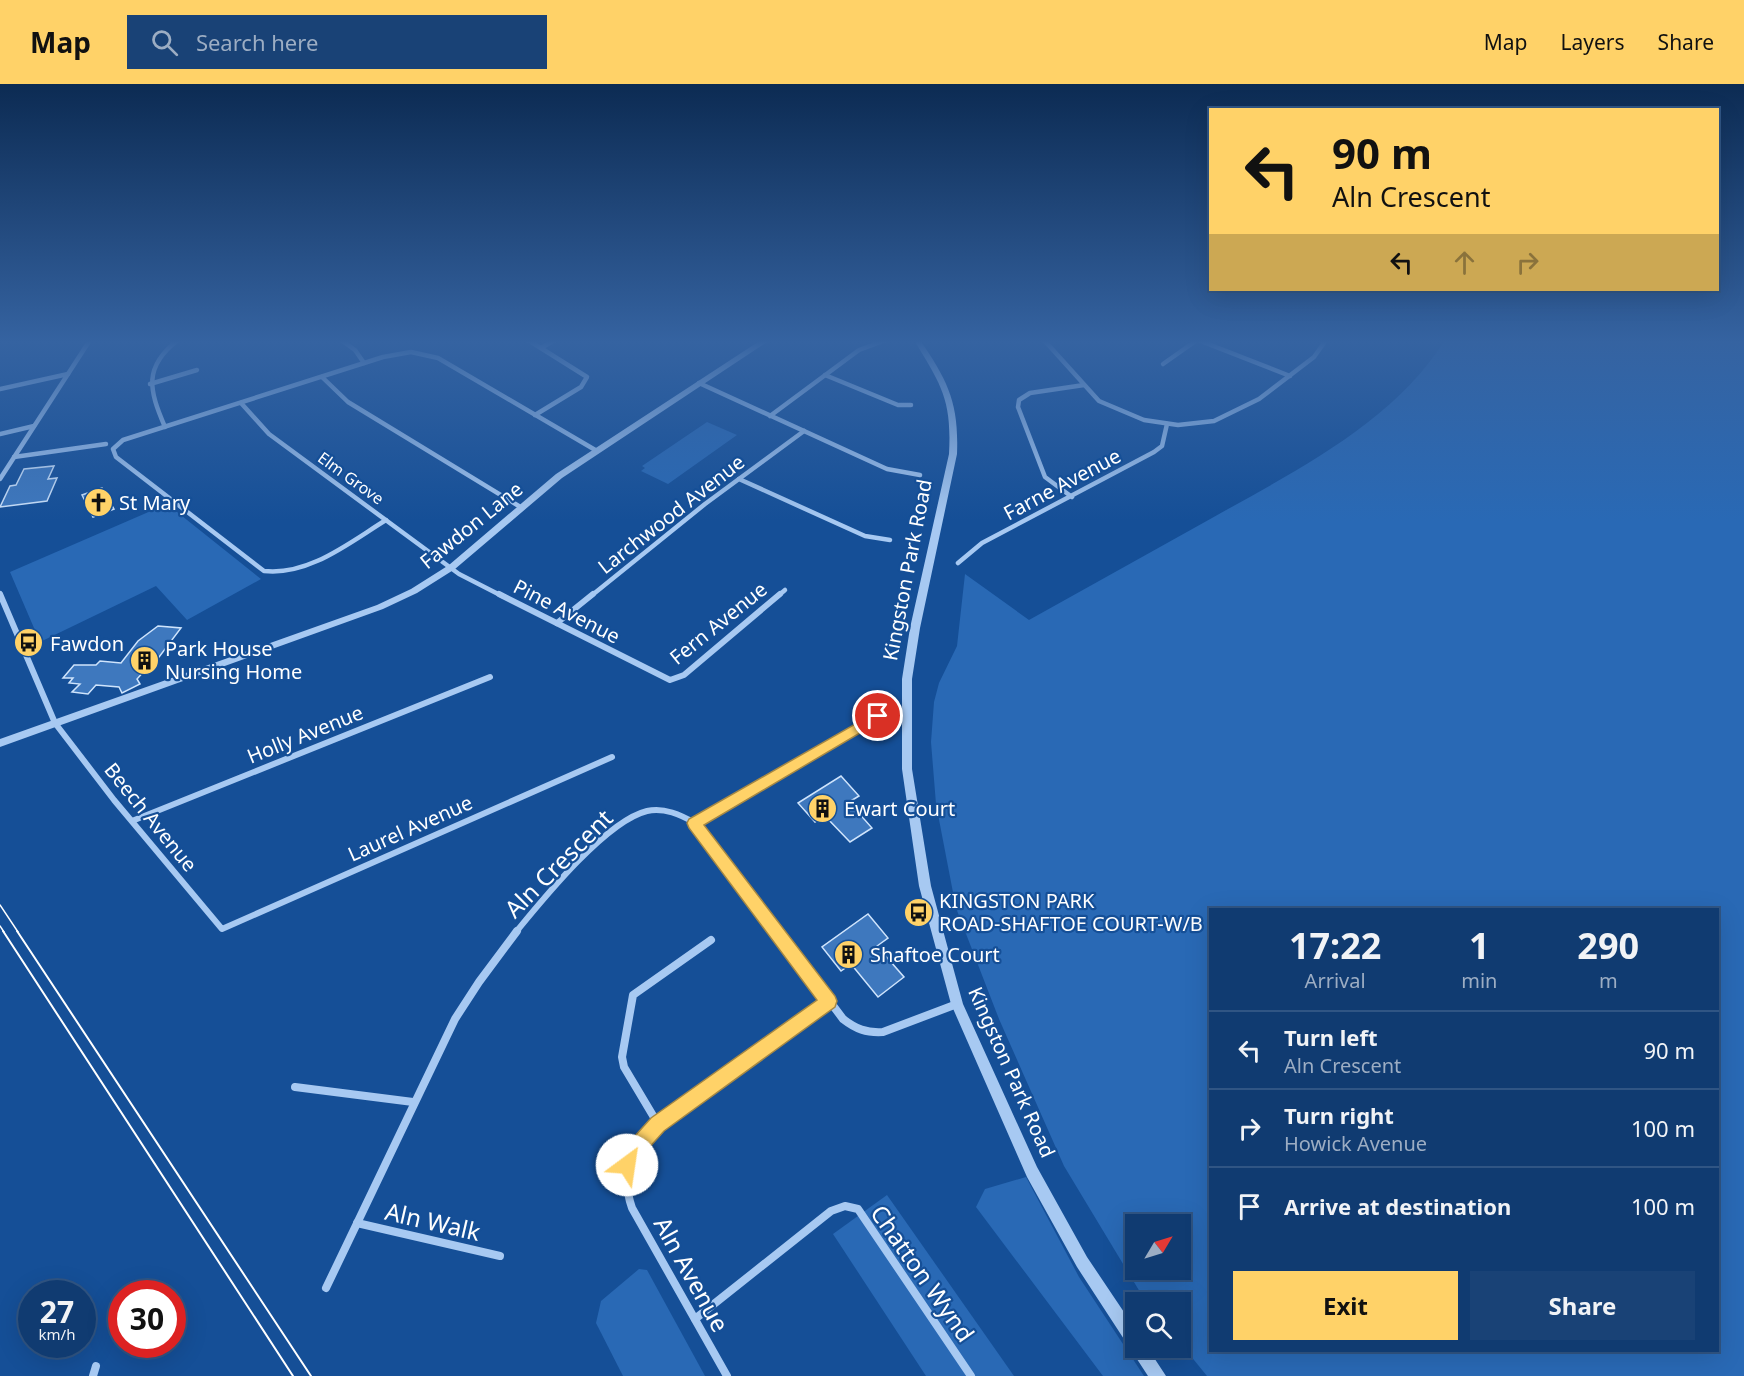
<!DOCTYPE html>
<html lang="en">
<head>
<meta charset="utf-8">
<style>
  :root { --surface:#103b71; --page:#194276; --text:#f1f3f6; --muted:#9cadc3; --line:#305584; --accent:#ffd268 }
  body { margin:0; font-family:"Noto Sans",sans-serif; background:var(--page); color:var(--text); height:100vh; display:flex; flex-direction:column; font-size:22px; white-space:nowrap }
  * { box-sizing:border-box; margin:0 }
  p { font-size:20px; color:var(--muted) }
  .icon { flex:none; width:33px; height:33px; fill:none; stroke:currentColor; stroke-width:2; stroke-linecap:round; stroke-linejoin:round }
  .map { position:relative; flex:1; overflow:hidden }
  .side { position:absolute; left:1209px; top:824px; width:510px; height:444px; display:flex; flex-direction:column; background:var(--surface); border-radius:0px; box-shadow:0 6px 24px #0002,0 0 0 2px var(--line) }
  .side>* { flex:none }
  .guide { position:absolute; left:1209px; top:24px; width:510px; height:183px; border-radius:0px; box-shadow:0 6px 24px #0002,0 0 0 2px var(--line); background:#ffd268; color:#111; overflow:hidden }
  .needle { width:39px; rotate:52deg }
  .tools { position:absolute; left:1125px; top:1130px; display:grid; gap:12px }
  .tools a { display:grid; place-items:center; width:66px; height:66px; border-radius:0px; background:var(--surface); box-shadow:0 6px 24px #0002,0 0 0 2px var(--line); font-size:30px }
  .speed { position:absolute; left:18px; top:1196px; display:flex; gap:12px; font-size:30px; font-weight:700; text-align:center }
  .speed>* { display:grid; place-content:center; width:78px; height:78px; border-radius:50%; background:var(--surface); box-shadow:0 6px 24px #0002,0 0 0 2px var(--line); line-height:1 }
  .speed small { font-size:15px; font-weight:400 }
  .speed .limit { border:9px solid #d22; background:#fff; color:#111 }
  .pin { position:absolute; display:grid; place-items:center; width:51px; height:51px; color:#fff; margin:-26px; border:3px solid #fff; border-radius:50%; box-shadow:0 2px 6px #0007 }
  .me { position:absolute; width:66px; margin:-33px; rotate:31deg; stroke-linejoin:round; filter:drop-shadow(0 0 4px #0008) }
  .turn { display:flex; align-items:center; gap:21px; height:126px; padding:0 24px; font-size:27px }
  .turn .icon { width:78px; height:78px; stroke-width:2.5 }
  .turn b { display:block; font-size:42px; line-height:51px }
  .lanes { display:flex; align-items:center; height:57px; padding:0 24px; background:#0003; justify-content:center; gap:30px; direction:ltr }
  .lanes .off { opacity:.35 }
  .eta { display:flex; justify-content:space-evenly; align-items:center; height:102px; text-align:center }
  .eta b { font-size:36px; font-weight:700; line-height:42px }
  .primary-button { display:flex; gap:12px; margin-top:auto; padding:12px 24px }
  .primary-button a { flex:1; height:69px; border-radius:0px; background:var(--accent); color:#111; font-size:24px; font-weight:700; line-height:69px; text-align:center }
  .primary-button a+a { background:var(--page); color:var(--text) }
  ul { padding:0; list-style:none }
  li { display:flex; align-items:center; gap:18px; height:78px; padding:0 24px; border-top:2px solid var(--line) }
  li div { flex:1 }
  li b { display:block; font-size:22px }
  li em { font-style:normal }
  header { display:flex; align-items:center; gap:36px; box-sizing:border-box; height:84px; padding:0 30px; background:var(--accent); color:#111 }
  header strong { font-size:28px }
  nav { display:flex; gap:33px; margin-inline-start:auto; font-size:21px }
  .search { width:420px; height:54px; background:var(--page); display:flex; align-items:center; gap:15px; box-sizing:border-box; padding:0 21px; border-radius:0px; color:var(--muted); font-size:22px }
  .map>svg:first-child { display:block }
  .green { fill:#2969b5; fill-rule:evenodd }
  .building { fill:#3e78be; stroke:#cfe4fc; stroke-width:1.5 }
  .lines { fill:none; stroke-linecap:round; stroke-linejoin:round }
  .minor-far2 { stroke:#a7c9f2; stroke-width:4.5 }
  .minor-far1 { stroke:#a7c9f2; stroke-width:6 }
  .minor { stroke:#a7c9f2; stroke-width:8 }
  .tertiary { fill:#a7c9f2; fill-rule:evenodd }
  .tram-far1 { stroke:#fff; stroke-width:1.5 }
  .tram { stroke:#fff; stroke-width:2 }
  .route { fill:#ffd268; stroke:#a68844; stroke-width:1.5 }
  .labels { text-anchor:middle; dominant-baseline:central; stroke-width:4.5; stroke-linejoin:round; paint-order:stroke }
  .far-street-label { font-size:16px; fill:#fff; stroke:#154f97 }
  .street-label { font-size:20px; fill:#fff; stroke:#154f97 }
  .poi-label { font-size:20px; fill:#fff; stroke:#154f97; text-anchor:start }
  .near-street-label { font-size:24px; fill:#fff; stroke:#154f97 }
</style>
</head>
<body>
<header>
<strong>Map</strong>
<div class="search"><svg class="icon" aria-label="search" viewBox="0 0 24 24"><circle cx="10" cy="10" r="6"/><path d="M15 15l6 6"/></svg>Search here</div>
<nav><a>Map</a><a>Layers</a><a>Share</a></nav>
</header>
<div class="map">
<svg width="1744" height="1292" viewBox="0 0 1744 1292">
  <rect width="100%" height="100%" fill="#154f97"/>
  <g class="green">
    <path d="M 1445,256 L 1744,256 L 1744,1292 L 1207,1292 L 1181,1260 L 1180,1218 L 1146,1218 L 1064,1082 L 999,935 L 956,824 L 936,720 L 931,658 L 934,618 L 939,599 L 957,562 L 965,490 L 1029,536 C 1090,502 1151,468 1212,434 C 1295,387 1393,339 1445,256 ZM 1210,825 L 1718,825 L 1718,1266 L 1210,1266 ZM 1136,1140 L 1180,1140 L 1180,1185 L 1136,1185 Z"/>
    <path d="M 707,338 L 737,351 L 668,400 L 641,387 L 645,384 L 642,382 Z"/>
    <path d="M 167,420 L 261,495 L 187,536 L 156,502 L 40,558 L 10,488 Z"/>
    <path d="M 1026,1093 L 1079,1193 L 1144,1292 L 1103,1292 L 976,1123 L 985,1105 Z"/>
    <path d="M 887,1111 L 1014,1292 L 926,1292 L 833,1150 Z"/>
    <path d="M 639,1185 L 647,1186 L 705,1292 L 623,1292 L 596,1239 L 601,1217 Z"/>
  </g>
  <g class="building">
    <path d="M 54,382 L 48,395 L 57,394 L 47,417 L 0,423 L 10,402 L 16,401 L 24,385 Z"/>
    <path d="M 102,404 L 114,425 L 93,433 L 82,411 Z"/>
    <path d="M 158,542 L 181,544 L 150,585 L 146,585 L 137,595 L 140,600 L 122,609 L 119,603 L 96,601 L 88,610 L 72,608 L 80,600 L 69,599 L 73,594 L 63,594 L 74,581 L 96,581 L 100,577 L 121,579 L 138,557 Z"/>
    <path d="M 841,692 L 859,712 L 849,718 L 872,744 L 850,758 L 825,732 L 815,738 L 798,719 Z"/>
    <path d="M 868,830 L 888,854 L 877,862 L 904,893 L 878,913 L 851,880 L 841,887 L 822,863 Z"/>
  </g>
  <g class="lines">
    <g class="minor-far2">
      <path d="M 341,256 L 355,266 L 364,279"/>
      <path d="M 528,256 L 587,293 L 581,303 L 535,331"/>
      <path d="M 1044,256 L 1099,317 L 1144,336 L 1178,341 L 1214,337 L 1259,315 L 1314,273 L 1326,256"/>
      <path d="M 1198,256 L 1290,292"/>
      <path d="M 541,264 L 555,256"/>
      <path d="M 1163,280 L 1197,256"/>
      <path d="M 825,291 L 898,321 L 911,321"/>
      <path d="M 322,293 L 348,318 L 522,424"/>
      <path d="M 699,299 L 887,385 L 920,391"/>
      <path d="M 150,300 L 197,286"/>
      <path d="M 0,305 L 68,290"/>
      <path d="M 241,319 L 269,350 L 459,490 L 502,512"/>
      <path d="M 770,332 L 859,266 L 886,256"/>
      <path d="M 165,343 C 149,306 143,283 178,256"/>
      <path d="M 0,350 L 34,342"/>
      <path d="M 14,373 L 106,360"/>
      <path d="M 0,395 L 90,256"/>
      <path d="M 739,395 L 865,452 L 890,456"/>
      <path d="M 1072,413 L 1045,393 L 1018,323 L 1019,316 L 1030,309 L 1084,301"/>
      <path d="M 386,436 C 350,458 309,492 264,487 L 116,373 L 113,365 L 123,356 L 383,273 L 411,268 L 438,274 L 597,367"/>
      <path d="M 958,479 L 982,459 L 1154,368 L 1162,362 L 1167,340"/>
      <path d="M 0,509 L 1,512"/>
      <path d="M 591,512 L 705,420 L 804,347"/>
      <path d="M 778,512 L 785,506"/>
    </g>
    <g class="minor-far1">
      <path d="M 0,510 L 55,639 L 114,716 L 222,845 L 612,673"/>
      <path d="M 499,510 L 670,596 L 684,591 L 780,510"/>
      <path d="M 557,539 L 593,510"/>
      <path d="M 132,737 L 490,593"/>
      <path d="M 695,739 L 878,632"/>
      <path d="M 516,848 C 543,815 606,737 647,727 C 664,723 681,731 695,739 L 778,848"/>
    </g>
    <g class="minor">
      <path d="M 777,847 L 843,935 C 856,945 866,949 883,948 L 957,920"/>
      <path d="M 295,1003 L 413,1018"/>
      <path d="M 658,1040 L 624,983 L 622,973 L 633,911 L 711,856"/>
      <path d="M 357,1139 L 500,1172"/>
      <path d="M 326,1204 L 455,935 L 479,898 L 517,847"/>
      <path d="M 695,1235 L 831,1127 L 845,1122 L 858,1125 L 971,1292"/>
      <path d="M 93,1292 L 96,1282"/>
      <path d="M 727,1292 L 632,1124 C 619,1086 631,1067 658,1040 L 829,917"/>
    </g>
    <g class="tertiary">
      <path d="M 761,256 L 770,256 L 562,394 L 455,485 L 417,509 L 383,525 L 0,663 L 0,655 L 377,521 L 411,505 L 449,481 L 556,390 Z"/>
      <path d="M 914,256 L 920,256 C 948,297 959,319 957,370 L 920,544 L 912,595 L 912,685 L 931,802 L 963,920 L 1037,1083 L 1087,1173 L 1136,1246 L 1136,1263 L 1147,1263 L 1166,1292 L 1148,1292 L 1077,1183 L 1027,1093 L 951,920 L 919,802 L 902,685 L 902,595 L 910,544 L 949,370 C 952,315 941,301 914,256 Z"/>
    </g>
    <g class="tram-far1">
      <path d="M 0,821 L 18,848"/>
      <path d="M 0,842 L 4,848"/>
    </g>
    <g class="tram">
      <path d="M 3,847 L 293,1292"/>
      <path d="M 17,847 L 311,1292"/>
    </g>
  </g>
  <linearGradient id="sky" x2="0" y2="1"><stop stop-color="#0c2b53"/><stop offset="0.59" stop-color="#3563a1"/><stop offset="1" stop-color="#3563a1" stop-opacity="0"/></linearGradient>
  <rect width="1744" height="437" fill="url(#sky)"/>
  <path class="route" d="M 878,627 L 882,629 L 882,636 L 704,741 L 835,912 L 837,917 L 835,923 L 664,1047 L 639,1075 L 633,1087 L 627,1090 L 620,1087 L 618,1081 L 626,1062 L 651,1034 L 817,916 L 689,744 L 687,739 L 689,735 Z"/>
  <defs>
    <symbol id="church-disc" viewBox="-11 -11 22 22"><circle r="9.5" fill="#ffd268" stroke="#154f97"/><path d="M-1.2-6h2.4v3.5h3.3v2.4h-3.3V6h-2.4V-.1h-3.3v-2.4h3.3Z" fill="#111"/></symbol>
    <symbol id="bus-disc" viewBox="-11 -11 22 22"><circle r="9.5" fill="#ffd268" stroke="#154f97"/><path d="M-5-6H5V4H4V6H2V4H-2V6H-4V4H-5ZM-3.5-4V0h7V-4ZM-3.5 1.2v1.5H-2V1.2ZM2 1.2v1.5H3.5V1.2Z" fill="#111"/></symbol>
    <symbol id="building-disc" viewBox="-11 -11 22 22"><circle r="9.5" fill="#ffd268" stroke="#154f97"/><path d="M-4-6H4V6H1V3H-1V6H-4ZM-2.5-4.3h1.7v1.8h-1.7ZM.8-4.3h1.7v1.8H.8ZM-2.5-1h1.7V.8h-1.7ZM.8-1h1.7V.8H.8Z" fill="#111"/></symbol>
  </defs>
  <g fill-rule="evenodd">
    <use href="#church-disc" x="82" y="402" width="33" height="33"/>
    <use href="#bus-disc" x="12" y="542" width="33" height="33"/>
    <use href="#building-disc" x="128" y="560" width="33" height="33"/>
    <use href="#building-disc" x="806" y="708" width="33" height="33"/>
    <use href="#bus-disc" x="902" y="812" width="33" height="33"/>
    <use href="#building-disc" x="832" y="854" width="33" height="33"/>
  </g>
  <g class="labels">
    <g class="far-street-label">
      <text transform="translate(351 394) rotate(36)">Elm Grove</text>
    </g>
    <g class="street-label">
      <text transform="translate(1062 400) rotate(-28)">Farne Avenue</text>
      <text transform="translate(671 430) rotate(-38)">Larchwood Avenue</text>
      <text transform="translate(471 441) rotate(-39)">Fawdon Lane</text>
      <text transform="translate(907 486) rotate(-79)">Kingston Park Road</text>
      <text transform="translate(567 527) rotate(27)">Pine Avenue</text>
      <text transform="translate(718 539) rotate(-39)">Fern Avenue</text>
      <text transform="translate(305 650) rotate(-22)">Holly Avenue</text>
      <text transform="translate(151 733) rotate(51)">Beech Avenue</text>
      <text transform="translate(410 744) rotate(-24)">Laurel Avenue</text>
      <text transform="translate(1012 988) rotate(66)">Kingston Park Road</text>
    </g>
    <g class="poi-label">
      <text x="119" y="418">St Mary</text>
      <text x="50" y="559">Fawdon</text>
      <text x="165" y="564">Park House<tspan x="165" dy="23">Nursing Home</tspan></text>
      <text x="844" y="724">Ewart Court</text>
      <text x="939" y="816">KINGSTON PARK<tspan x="939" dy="23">ROAD-SHAFTOE COURT-W/B</tspan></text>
      <text x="870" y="870">Shaftoe Court</text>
    </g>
    <g class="near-street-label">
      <text transform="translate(558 779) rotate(-45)">Aln Crescent</text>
      <text transform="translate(433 1137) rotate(13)">Aln Walk</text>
      <text transform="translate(923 1189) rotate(55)">Chatton Wynd</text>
      <text transform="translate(692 1190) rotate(61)">Aln Avenue</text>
    </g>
  </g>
</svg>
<div class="tools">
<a><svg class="needle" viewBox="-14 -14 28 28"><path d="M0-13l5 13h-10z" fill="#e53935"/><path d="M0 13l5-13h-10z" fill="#9cadc3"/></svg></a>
<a><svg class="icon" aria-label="search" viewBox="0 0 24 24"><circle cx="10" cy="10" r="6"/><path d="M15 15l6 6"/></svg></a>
</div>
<div class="speed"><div>27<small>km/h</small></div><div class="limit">30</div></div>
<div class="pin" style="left:878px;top:632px;background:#d93025"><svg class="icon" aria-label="arrive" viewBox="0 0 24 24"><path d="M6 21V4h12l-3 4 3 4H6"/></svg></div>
<svg class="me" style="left:627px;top:1081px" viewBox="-20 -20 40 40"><circle r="19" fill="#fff"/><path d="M0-13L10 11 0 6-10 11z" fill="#ffd268"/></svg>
<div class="guide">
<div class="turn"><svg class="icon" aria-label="left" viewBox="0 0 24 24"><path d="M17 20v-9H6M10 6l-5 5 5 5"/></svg><div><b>90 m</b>Aln Crescent</div></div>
<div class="lanes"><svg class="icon" aria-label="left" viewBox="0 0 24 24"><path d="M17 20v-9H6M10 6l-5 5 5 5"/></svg><svg class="icon off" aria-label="ahead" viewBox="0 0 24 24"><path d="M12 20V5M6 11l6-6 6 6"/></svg><svg class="icon off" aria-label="right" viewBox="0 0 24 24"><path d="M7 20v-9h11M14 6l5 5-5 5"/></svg></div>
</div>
<section class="side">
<div class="eta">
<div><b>17:22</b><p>Arrival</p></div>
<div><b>1</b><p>min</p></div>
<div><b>290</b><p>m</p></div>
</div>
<ul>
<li><svg class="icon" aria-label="left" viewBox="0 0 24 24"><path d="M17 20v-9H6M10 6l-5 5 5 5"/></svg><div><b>Turn left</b><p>Aln Crescent</p></div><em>90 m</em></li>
<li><svg class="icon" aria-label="right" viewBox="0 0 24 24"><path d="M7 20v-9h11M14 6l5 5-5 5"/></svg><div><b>Turn right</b><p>Howick Avenue</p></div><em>100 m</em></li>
<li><svg class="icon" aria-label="arrive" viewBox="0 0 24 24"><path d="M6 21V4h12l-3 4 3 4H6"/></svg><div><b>Arrive at destination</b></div><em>100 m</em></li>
</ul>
<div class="primary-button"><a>Exit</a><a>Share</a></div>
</section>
</div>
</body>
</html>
